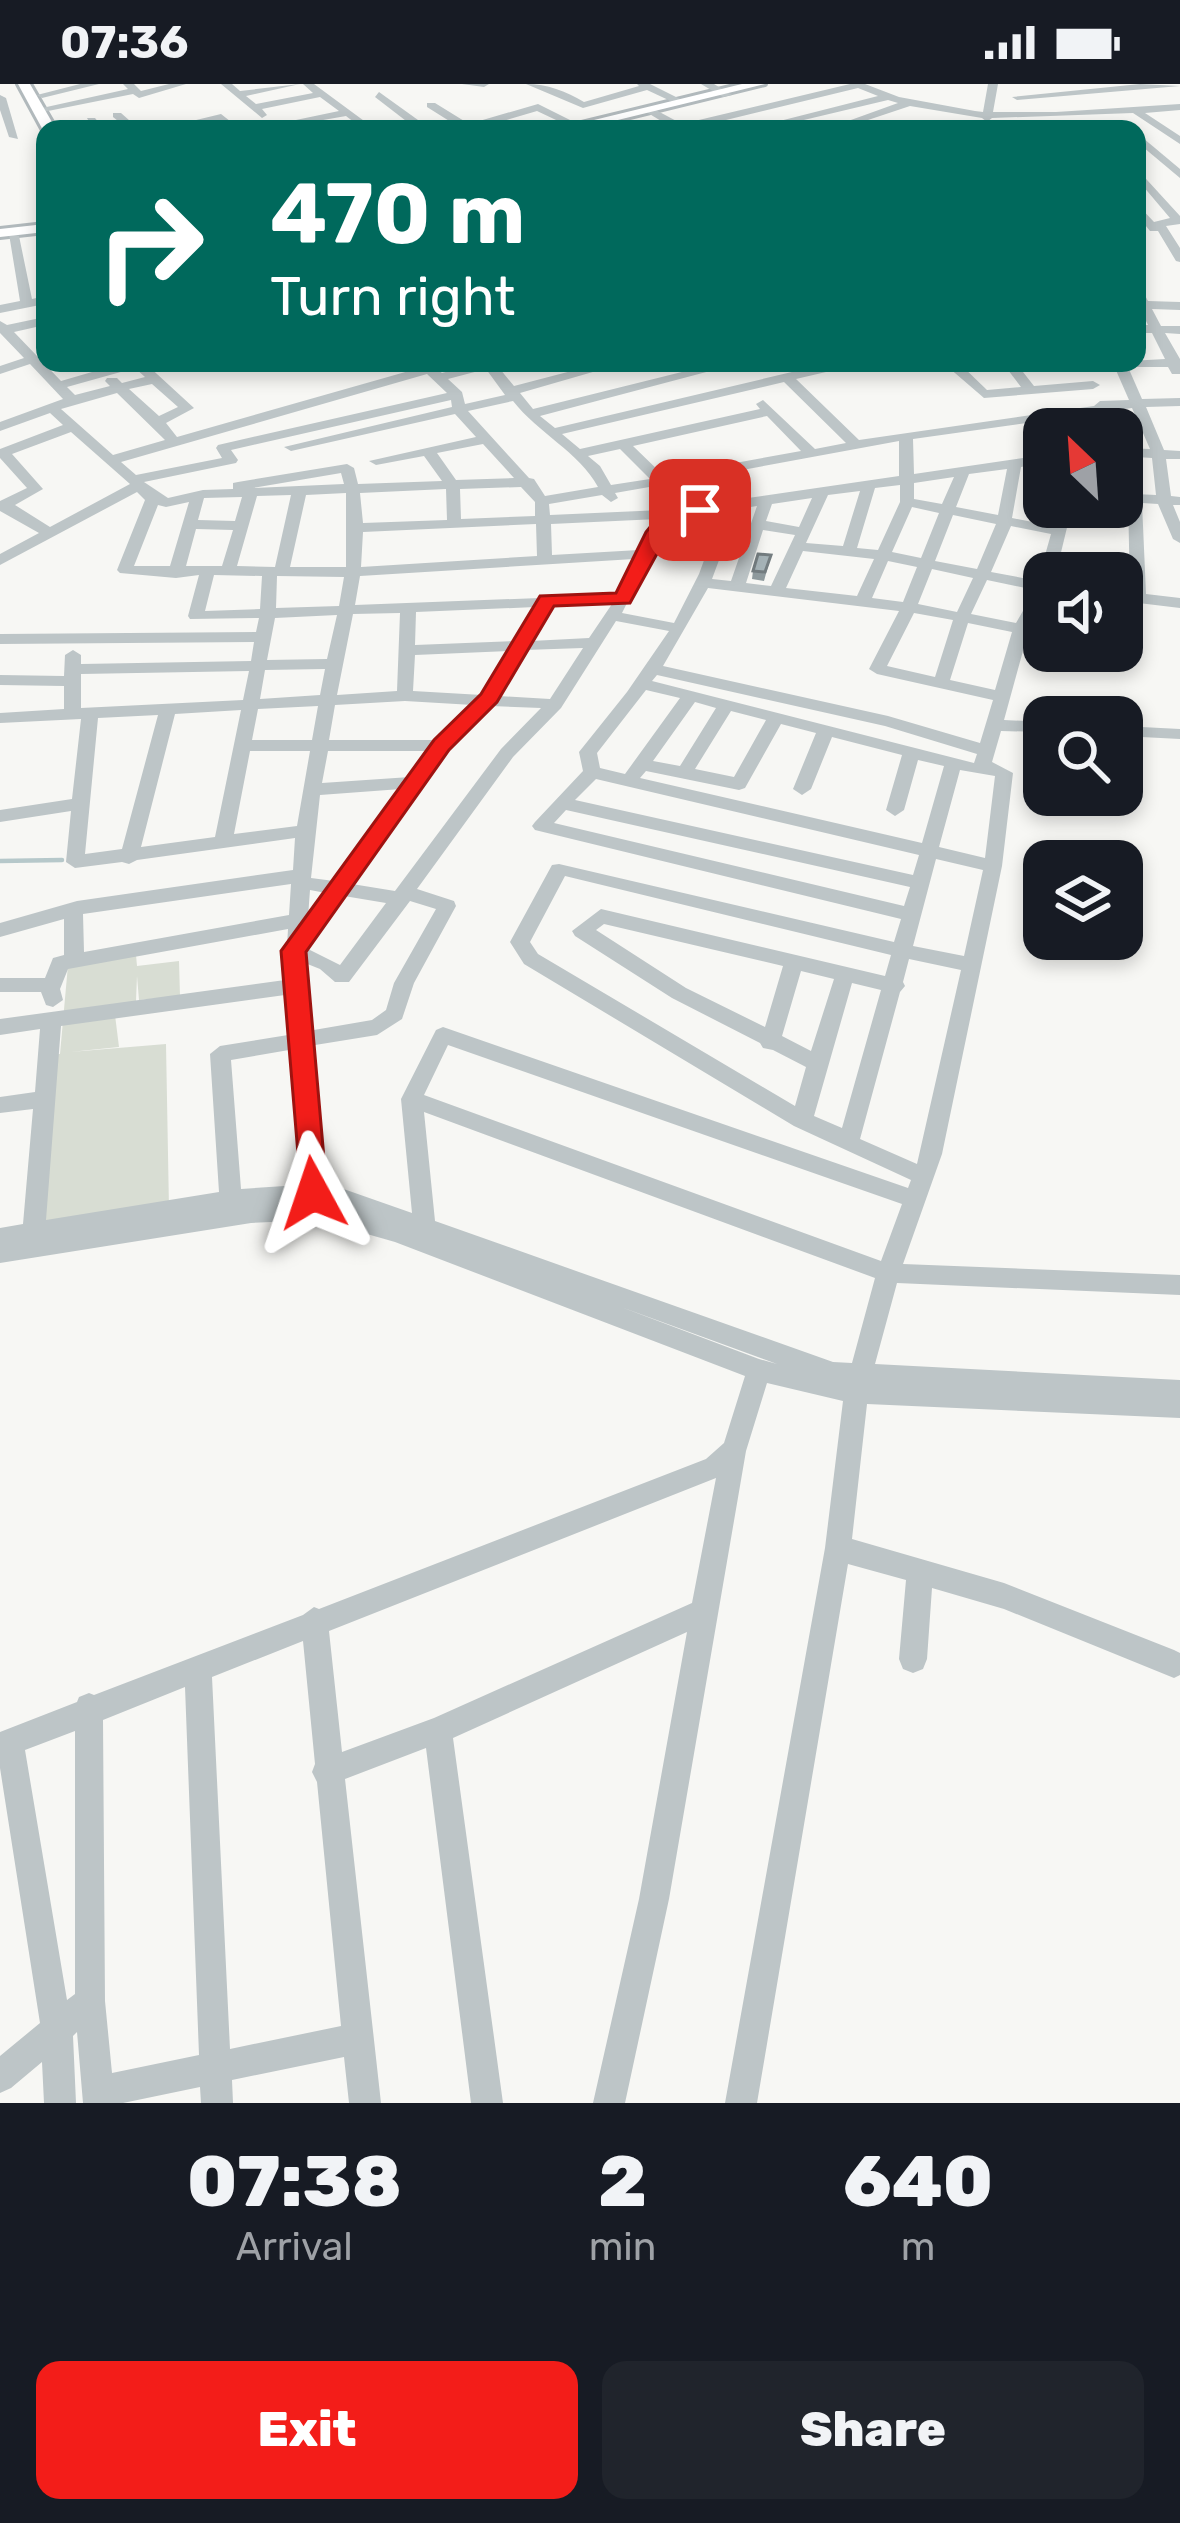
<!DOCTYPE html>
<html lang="en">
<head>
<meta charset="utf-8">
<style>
  :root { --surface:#171b24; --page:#20242c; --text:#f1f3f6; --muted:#9ea1a6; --accent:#f31d19 }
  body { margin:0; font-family:Rubik,sans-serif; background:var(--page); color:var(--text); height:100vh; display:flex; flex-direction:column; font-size:45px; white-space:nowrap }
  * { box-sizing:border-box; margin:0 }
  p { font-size:39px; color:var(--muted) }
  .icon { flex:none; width:66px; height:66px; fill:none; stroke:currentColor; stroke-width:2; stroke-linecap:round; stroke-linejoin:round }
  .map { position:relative; height:2019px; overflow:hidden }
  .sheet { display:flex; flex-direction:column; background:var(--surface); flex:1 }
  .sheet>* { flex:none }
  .banner { position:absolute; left:36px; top:36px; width:1110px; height:252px; border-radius:24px; box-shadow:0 6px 18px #0003; background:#00695c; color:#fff; overflow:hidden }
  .needle { width:78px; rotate:335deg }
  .tools { position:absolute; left:1023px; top:324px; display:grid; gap:24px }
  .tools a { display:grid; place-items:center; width:120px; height:120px; border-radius:24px; background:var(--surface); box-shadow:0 6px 18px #0003; font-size:60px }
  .pin { position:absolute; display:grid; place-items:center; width:102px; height:102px; color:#fff; margin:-51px; border-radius:24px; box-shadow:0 6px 18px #0006 }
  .me { position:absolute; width:132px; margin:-66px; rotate:355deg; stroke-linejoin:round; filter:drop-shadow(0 0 9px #0008) }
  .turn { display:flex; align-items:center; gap:42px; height:252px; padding:0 36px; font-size:54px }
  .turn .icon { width:156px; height:156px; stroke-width:2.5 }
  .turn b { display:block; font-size:84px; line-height:102px }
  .eta { display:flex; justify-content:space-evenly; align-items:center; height:204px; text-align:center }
  .eta b { font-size:72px; font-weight:800; line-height:84px }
  .button { display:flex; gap:24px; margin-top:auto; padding:24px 36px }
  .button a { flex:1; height:138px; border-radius:24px; background:var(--accent); color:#fff; font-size:48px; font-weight:800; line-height:138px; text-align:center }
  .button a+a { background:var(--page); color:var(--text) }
  .status { display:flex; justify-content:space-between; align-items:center; height:84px; padding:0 60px; background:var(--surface); direction:ltr }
  .status svg { height:33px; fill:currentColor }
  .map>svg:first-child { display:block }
  .green { fill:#d8ddd3 }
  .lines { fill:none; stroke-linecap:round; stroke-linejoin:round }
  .stream { stroke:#b6c8ca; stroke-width:4.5 }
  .major-casing { stroke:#b1b9bc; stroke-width:6 }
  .minor { fill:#bdc5c7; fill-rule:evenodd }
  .major { fill:#fff; fill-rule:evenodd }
  .wall { fill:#8f9a9d }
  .building { fill:#a6b3b7; stroke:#747d80; stroke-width:3 }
  .route { fill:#f31d19; stroke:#9e1310; stroke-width:3 }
</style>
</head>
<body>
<div class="status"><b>07:36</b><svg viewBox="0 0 49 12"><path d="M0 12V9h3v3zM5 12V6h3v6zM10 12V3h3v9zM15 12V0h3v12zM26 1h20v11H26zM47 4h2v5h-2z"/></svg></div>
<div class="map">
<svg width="1180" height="2019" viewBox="0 0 1180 2019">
  <rect width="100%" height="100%" fill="#f7f7f4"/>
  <path class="green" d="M 136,871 L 137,882 L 179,877 L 180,912 L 139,916 L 137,892 L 136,917 L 114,923 L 119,963 L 70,968 L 166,960 L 169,1125 L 34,1147 L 48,971 L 60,970 L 68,881 Z"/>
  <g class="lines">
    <path class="stream" d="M 0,777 L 62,776"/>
    <defs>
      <g id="major">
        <path d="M 18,0 L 30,0 L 56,45 L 44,48 Z"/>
        <path d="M 742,0 L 765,0 L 581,45 L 557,45 Z"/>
        <path d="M 45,140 L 45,148 L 0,153 L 0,145 Z"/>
      </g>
    </defs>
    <use href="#major" class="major-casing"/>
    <g class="minor">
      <path d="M 80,0 L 99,0 L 42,14 L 37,11 Z"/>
      <path d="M 123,0 L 134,0 L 141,7 L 169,0 L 186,0 L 139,14 L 133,10 L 38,29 L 33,26 L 128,5 Z"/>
      <path d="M 221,0 L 232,0 L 240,7 L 300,0 L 246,12 L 256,20 L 313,9 L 303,0 L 314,0 L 375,45 L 363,45 L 346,32 L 272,45 L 272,41 L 339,27 L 320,13 L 262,25 L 267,31 L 262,34 Z"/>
      <path d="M 462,0 L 489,0 L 484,3 Z"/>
      <path d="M 526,0 C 548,0 565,7 584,18 L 639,2 L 637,0 L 650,0 L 686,18 L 677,20 L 647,6 L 583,24 Z"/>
      <path d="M 701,0 L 714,0 L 732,11 L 723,13 Z"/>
      <path d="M 850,0 L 865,0 L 899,13 L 975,27 L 983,28 L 988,0 L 998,0 L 993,28 L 1056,28 L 1180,20 L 1180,26 L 1145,29 L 1180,52 L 1180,60 L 1133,29 L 992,34 L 987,38 L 982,34 L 910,22 L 841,45 L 826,45 L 898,19 L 888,16 L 766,45 L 748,45 L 878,12 L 858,4 L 689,45 L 669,45 L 671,43 L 643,26 L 652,24 L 682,40 Z"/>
      <path d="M 1140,0 L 1180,2 L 1017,16 L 1012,13 Z"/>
      <path d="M 379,8 L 418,36 L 418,40 L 410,40 L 375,13 Z"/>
      <path d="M 0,11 L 6,14 L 18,55 L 9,53 L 0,26 Z"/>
      <path d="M 427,19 L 435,19 L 469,40 L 538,20 L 582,42 L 573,44 L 537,27 L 476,45 L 462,45 L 427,23 Z"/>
      <path d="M 113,29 L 121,29 L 139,45 L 128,45 L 113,33 Z"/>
      <path d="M 221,30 L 240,45 L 229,45 L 219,37 L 179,45 L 159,45 Z"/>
      <path d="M 87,34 L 95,34 L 104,45 L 93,45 Z"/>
      <path d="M 595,39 L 603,39 L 611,45 L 598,45 Z"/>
      <path d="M 1137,49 L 1180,85 L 1180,94 L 1137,58 Z"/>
      <path d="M 1137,85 L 1180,132 L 1180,140 L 1166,142 L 1180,164 L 1180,178 L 1176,177 L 1158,147 L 1150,147 L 1137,131 L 1137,120 L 1154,138 L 1170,134 L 1137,95 Z"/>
      <path d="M 9,150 L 19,152 L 32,215 L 45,212 L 45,220 L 0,229 L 0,221 L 20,217 Z"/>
      <path d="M 1137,203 L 1141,204 L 1148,217 L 1180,218 L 1180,226 L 1152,225 L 1161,242 L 1180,242 L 1180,250 L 1165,249 L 1180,275 L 1180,290 L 1172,290 L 1168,283 L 1128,283 L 1142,315 L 1180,314 L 1180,322 L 1146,323 L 1164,366 L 1180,367 L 1180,375 L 1166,375 L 1171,412 L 1180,413 L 1180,421 L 1173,421 L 1180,438 L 1180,459 L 1173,455 L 1158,420 L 1142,419 L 1146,510 L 1180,514 L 1180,524 L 1122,517 L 1122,507 L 1130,508 L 1128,414 L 1135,410 L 1156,411 L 1152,374 L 1122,372 L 1122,364 L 1150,365 L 1132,324 L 913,355 L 914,390 L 1044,371 L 1044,379 L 1021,383 L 1012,434 L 1053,442 L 1058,423 L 1072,423 L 1056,489 L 1044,489 L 1044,493 L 1040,489 L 1051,450 L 1011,442 L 991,488 L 1044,498 L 1044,518 L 1029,545 L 1004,636 L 1044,638 L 1044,648 L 1001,647 L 992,678 L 1013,689 L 1002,782 L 942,1070 L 903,1180 L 1180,1191 L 1180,1211 L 897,1199 L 875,1280 L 1180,1296 L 1180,1334 L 867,1320 L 852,1455 L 1004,1499 L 1174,1566 L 1180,1569 L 1180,1591 L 1174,1594 L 1004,1525 L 932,1504 L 927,1575 L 923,1585 L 913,1589 L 903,1585 L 899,1575 L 906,1496 L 848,1480 L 757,2019 L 725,2019 L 825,1464 L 843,1317 L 767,1299 L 746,1367 L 669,1815 L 625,2019 L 593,2019 L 639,1815 L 687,1548 L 453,1654 L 503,2019 L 471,2019 L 426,1664 L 345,1695 L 381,2019 L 349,2019 L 344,1973 L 232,1996 L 233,2019 L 201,2019 L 200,2003 L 123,2019 L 83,2019 L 77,1948 L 73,1952 L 76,2019 L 44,2019 L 42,1978 L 11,2004 L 0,2009 L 0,1972 L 40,1939 L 0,1684 L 0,1648 L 77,1618 L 79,1613 L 89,1609 L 94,1611 L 303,1531 L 314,1523 L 319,1525 L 706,1375 L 724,1359 L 745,1292 L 395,1158 L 318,1136 L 251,1139 L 0,1179 L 0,1144 L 23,1140 L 33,1025 L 0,1029 L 0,1013 L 35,1008 L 40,945 L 0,951 L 0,935 L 285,896 L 288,845 L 68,885 L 60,905 L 63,916 L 53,923 L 46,921 L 41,908 L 0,908 L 0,894 L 45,894 L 53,874 L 64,871 L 64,835 L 0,853 L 0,839 L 77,817 L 293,786 L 295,754 L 137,776 L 129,780 L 122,778 L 75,784 L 66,778 L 71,727 L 0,738 L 0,726 L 72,715 L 81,635 L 0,639 L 0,629 L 64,625 L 64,602 L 0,601 L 0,591 L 64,592 L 65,571 L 73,566 L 81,571 L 81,580 L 251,577 L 254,558 L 0,560 L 0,550 L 256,548 L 259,534 L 190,535 L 188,532 L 199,491 L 176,494 L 120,489 L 117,486 L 145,416 L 137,408 L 0,481 L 0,470 L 39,449 L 0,427 L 0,417 L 27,404 L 0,374 L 0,365 L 63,341 L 50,329 L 0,347 L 0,338 L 63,315 L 30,280 L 0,290 L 0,282 L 24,274 L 0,249 L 0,237 L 7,241 L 45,233 L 45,241 L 14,248 L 61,297 L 123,279 L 145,279 L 194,324 L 166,339 L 177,353 L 430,281 L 442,289 L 478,279 L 495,279 L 514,302 L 602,279 L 624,279 L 520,309 L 533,325 L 718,279 L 729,282 L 540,332 L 555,344 L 826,280 L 959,279 L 987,306 L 1021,303 L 1008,286 L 1010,283 L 1050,279 L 1023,288 L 1034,302 L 1093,297 L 1100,301 L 1093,305 L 984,314 L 948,283 L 826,288 L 796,295 L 859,356 L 1094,322 L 1100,317 L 1129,316 L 1115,284 L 1084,284 L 1077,280 L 1165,275 L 1152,249 L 1137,249 L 1137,241 L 1148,241 L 1137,219 ZM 135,284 L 145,293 L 122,299 L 117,294 L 107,294 L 105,297 L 110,302 L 75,311 L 67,303 ZM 486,285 L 505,311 L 465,320 L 462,308 L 448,295 ZM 427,290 L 447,309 L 218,361 L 216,364 L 222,374 L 136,391 L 121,378 ZM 784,298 L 846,359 L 815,365 L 763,316 L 756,320 L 760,325 L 580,365 L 562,350 ZM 152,300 L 178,323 L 159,332 L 129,305 ZM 117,309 L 165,356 L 113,371 L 61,325 ZM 451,316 L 452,323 L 284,363 L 291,367 L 455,330 L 476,353 L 369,377 L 376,381 L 424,372 L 442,397 L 358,400 L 354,384 L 347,380 L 238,398 L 233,399 L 233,405 L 203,406 L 168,414 L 144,398 L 236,379 L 238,376 L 231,366 ZM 513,317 C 538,349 579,368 598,403 L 545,412 L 534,395 L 529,394 L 468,327 ZM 767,332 L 801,367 L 664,392 L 633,362 ZM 71,348 L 130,400 L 50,443 L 15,421 L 43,405 L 12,370 ZM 899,357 L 899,392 L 734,416 L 724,399 L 710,392 ZM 483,360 L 514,394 L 456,396 L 437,369 ZM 620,365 L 650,395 L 611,401 L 600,382 L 588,372 ZM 1007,385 L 998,431 L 956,423 L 969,390 ZM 341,389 L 344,400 L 253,404 ZM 954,393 L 942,420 L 914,415 L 914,399 ZM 694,395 L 713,405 L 721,418 L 677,425 L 669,400 ZM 900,401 L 900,418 L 878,466 L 857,464 L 875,404 ZM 655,402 L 662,426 L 550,431 L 549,420 L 602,411 L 611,418 L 618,414 L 615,409 ZM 521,403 L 535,418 L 535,432 L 461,435 L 460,405 ZM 446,405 L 447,436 L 363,439 L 360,409 ZM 860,407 L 843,462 L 806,459 L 828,411 ZM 346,409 L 346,483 L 290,483 L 306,411 ZM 291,411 L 275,483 L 237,482 L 257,412 ZM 242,413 L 235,437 L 198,436 L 204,414 ZM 812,414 L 799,443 L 766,437 L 772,420 ZM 189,418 L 170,482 L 134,482 L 158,421 L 166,423 ZM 757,422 L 731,497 L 712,495 L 738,425 ZM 912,423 L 939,429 L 921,474 L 892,468 ZM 722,427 L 699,490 L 674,539 L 622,529 L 662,449 L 676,434 ZM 953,431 L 996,440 L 977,485 L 935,477 ZM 658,435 L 639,466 L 552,471 L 551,440 ZM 536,440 L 537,472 L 361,483 L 363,448 ZM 196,445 L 233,446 L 222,482 L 186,482 ZM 763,446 L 795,451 L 771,502 L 746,499 ZM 803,467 L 874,475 L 857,512 L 786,504 ZM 634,475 L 617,511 L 355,521 L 360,492 ZM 888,477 L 917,483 L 903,518 L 872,514 ZM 932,485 L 973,494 L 957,528 L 918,520 ZM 214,491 L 262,492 L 260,525 L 205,527 ZM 277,492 L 344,493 L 339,522 L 276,524 ZM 987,496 L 1035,506 L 1016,539 L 971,530 ZM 708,504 L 899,527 L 869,585 L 877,590 L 993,616 L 980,659 L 888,632 L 663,582 ZM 612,520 L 589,554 L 531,557 L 551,523 ZM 535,523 L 515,557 L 415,561 L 416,528 ZM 400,529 L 397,607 L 337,611 L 353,530 ZM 914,529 L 953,536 L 935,593 L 887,582 ZM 337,531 L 327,575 L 267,576 L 275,534 ZM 616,537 L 669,547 L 627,608 L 579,668 L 583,687 L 535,738 L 532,742 L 535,746 L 901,835 L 894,858 L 559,780 L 552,781 L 510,858 L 524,880 L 794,1042 L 911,1096 L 908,1104 L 443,943 L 436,946 L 401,1015 L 412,1129 L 335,1102 L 322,1102 L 309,962 L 377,951 L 402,935 L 414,899 L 456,822 L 454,817 L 417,805 L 513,673 L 561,624 ZM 968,539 L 1012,548 L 995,606 L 950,596 ZM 583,564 L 550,615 L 499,612 L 525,566 ZM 509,567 L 482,611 L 413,607 L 415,571 ZM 325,585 L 320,611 L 260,615 L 265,586 ZM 249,587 L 243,616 L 81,624 L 81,590 ZM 657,591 L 885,642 L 977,670 L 974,679 L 652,597 ZM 646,606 L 680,614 L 625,690 L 600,684 L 597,669 ZM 405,617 L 473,621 L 438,656 L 329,656 L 335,621 ZM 695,618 L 716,624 L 680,682 L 653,677 ZM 318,622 L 312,656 L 252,656 L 258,625 ZM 491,622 L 541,624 L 501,665 L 395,807 L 352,800 L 448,665 ZM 241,626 L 215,753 L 141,763 L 175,630 ZM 731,627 L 766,636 L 734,693 L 695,685 ZM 158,631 L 122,765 L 85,770 L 98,634 ZM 781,640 L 816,649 L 793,705 L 802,711 L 811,705 L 832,653 L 902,671 L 886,726 L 895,732 L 904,726 L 918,676 L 944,682 L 922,759 L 640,694 L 646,687 L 739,706 L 745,704 ZM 250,667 L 310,667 L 297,742 L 234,750 ZM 328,667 L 429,667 L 410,693 L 322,699 ZM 960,686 L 995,692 L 985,774 L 939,763 ZM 596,695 L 919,771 L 913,791 L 575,716 ZM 401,705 L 334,797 L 311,794 L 320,711 ZM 566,726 L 910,803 L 904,822 L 554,739 ZM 936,775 L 983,786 L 964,872 L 913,862 ZM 565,792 L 891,871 L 885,892 L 601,825 L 572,847 L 575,852 L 672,914 L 760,959 L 763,964 L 773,966 L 806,983 L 795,1022 L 538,870 L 530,858 ZM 291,800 L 289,831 L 84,868 L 83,830 ZM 310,806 L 326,809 L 308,833 ZM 344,812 L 386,819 L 340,881 L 306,864 ZM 410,817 L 436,825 L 394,899 L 386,926 L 372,936 L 308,947 L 305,879 L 320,885 L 335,898 L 349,898 ZM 604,840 L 783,882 L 765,943 L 686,904 L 596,846 ZM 909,875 L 961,886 L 917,1080 L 860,1055 L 900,908 L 905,902 L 903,898 ZM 801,887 L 834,895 L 811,967 L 782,952 ZM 852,899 L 881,906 L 842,1044 L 814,1032 ZM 285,911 L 288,951 L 220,962 L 210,970 L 219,1108 L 46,1136 L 61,942 ZM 448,961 L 902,1120 L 881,1177 L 424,1011 ZM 289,966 L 300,1101 L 241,1105 L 231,976 ZM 424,1028 L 875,1194 L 852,1279 L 833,1278 L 435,1137 ZM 621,1223 L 777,1280 L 759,1275 ZM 716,1394 L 692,1519 L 434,1634 L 342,1668 L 329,1547 ZM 303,1557 L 315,1680 L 312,1688 L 317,1698 L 341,1942 L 230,1965 L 212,1593 ZM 185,1603 L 199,1971 L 112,1989 L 105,1917 L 103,1636 ZM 75,1647 L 75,1910 L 67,1916 L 25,1666 Z"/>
      <path d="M 1122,642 L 1180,645 L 1180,655 L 1122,652 Z"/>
    </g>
    <use href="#major" class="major"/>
  </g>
  <path class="wall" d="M 771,471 L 764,497 L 752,495 L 753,487 Z"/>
  <path class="building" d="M 758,470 L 771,471 L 765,488 L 753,487 Z"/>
  <path class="route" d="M 700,421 L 710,426 L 707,430 L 676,435 L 630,519 L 554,522 L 497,618 L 449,666 L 306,868 L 327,1109 L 323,1118 L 302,1118 L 281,867 L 434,656 L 481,610 L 540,512 L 616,509 L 646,448 L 664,426 Z"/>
</svg>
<div class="tools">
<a><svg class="needle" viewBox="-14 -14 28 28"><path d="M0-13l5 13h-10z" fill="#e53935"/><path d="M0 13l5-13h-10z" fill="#9ea1a6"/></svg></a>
<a><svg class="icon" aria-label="sound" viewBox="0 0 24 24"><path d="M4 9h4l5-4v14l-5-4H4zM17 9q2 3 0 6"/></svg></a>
<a><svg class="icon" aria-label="search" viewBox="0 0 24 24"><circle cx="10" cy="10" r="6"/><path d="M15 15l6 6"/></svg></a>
<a><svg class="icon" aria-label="layers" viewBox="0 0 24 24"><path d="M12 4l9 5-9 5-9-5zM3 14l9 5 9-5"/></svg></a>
</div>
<div class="pin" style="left:700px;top:426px;background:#d93025"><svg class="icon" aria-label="arrive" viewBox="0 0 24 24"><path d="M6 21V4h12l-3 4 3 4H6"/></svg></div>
<svg class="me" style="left:313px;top:1109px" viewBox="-20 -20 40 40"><path d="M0-17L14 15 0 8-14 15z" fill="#f31d19" stroke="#fff" stroke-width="4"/></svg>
<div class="banner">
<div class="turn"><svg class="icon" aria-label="right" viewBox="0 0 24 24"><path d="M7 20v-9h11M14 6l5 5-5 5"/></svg><div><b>470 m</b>Turn right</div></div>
</div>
</div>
<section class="sheet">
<div class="eta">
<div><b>07:38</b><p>Arrival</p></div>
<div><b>2</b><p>min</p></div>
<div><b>640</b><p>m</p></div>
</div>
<div class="button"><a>Exit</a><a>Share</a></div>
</section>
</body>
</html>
